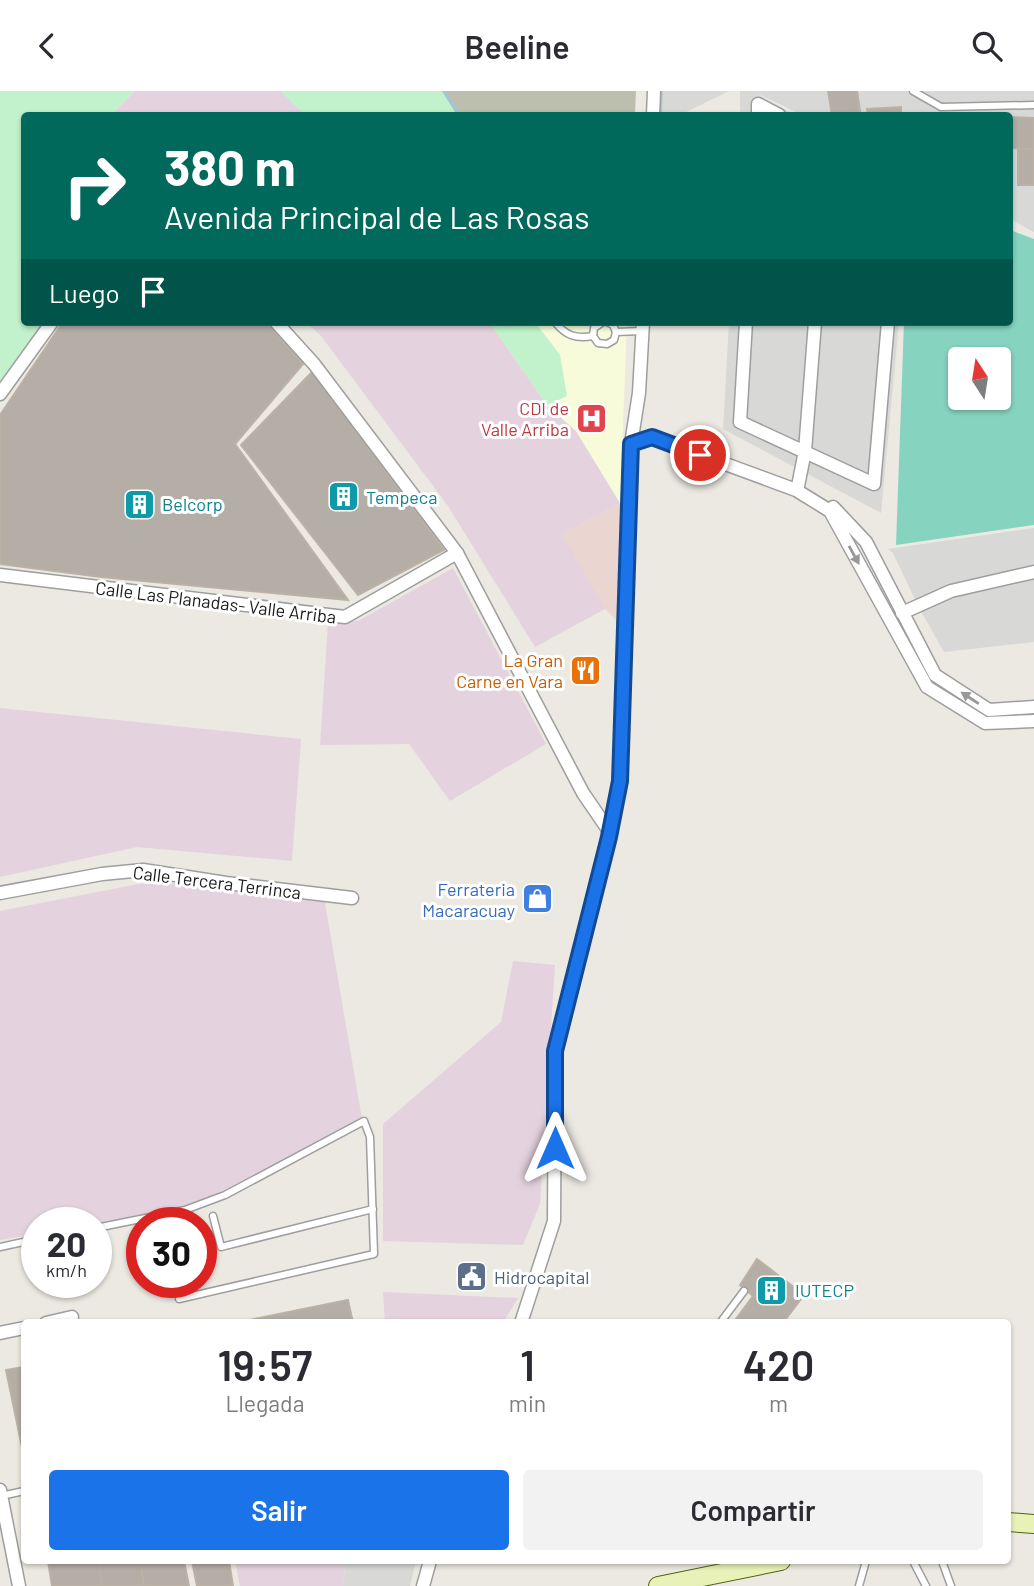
<!DOCTYPE html>
<html lang="es">
<head>
<meta charset="utf-8">
<style>
  :root { --surface:#fff; --page:#f2f2f3; --text:#2b2b33; --muted:#7c7c81; --accent:#1a73e8 }
  body { margin:0; font-family:Barlow,sans-serif; background:var(--page); color:var(--text); height:100vh; display:flex; flex-direction:column; font-size:26px; white-space:nowrap }
  * { box-sizing:border-box; margin:0 }
  p { font-size:23px; color:var(--muted) }
  .icon { flex:none; width:38px; height:38px; fill:none; stroke:currentColor; stroke-width:2; stroke-linecap:round; stroke-linejoin:round }
  .map { position:relative; flex:1; overflow:hidden }
  .panel { position:absolute; left:21px; top:1228px; width:990px; height:245px; display:flex; flex-direction:column; background:var(--surface); border-radius:7px; box-shadow:0 2px 5px #0004 }
  .panel>* { flex:none }
  .banner { position:absolute; left:21px; top:21px; width:992px; height:214px; border-radius:7px; box-shadow:0 2px 5px #0004; background:#00695c; color:#fff; overflow:hidden }
  .needle { width:46px; rotate:348deg }
  .buttons { position:absolute; left:948px; top:256px; display:grid; gap:14px }
  .buttons a { display:grid; place-items:center; width:63px; height:63px; border-radius:7px; background:var(--surface); box-shadow:0 2px 5px #0004; font-size:35px }
  .speed { position:absolute; left:21px; top:1116px; display:flex; gap:14px; font-size:35px; font-weight:700; text-align:center }
  .speed>* { display:grid; place-content:center; width:91px; height:91px; border-radius:50%; background:var(--surface); box-shadow:0 2px 5px #0004; line-height:1 }
  .speed small { font-size:18px; font-weight:400 }
  .speed .limit { border:10px solid #d22; background:#fff; color:#111 }
  .pin { position:absolute; display:grid; place-items:center; width:60px; height:60px; color:#fff; margin:-30px; border:4px solid #fff; border-radius:50%; box-shadow:0 2px 7px #0007 }
  .me { position:absolute; width:77px; margin:-38px; rotate:0deg; stroke-linejoin:round; filter:drop-shadow(0 0 5px #0008) }
  .turn { display:flex; align-items:center; gap:24px; height:147px; padding:0 28px; font-size:32px }
  .turn .icon { width:91px; height:91px; stroke-width:2.5 }
  .turn b { display:block; font-size:49px; line-height:60px }
  .then { display:flex; align-items:center; height:66px; padding:0 28px; background:#0003; gap:14px; font-size:26px }
  .eta { display:flex; justify-content:space-evenly; align-items:center; height:119px; text-align:center }
  .eta b { font-size:42px; font-weight:600; line-height:49px }
  .action { display:flex; gap:14px; margin-top:auto; padding:14px 28px }
  .action a { flex:1; height:80px; border-radius:7px; background:var(--accent); color:#fff; font-size:28px; font-weight:600; line-height:80px; text-align:center }
  .action a+a { background:var(--page); color:var(--text) }
  header { display:flex; justify-content:space-between; align-items:center; height:91px; padding:0 28px; background:var(--surface); font-size:32px; font-weight:600 }
  .map>svg:first-child { display:block }
  .residential { fill:#d8d8d7 }
  .commercial { fill:#ebd5d1 }
  .industrial { fill:#e4d3de }
  .education { fill:#f7fbda }
  .construction { fill:#bcbeae }
  .park { fill:#c1f2cb }
  .pitch { fill:#86d3bf; fill-rule:evenodd }
  .lines { fill:none; stroke-linecap:round; stroke-linejoin:round }
  .stream { stroke:#a5c4d5; stroke-width:3.5 }
  .building { fill:#b4aea7; stroke:#bbb1a5; stroke-width:2 }
  .service-casing { stroke:#9e9e9e; stroke-width:9 }
  .minor-casing { stroke:#9e9e9e; stroke-width:15 }
  .secondary-casing { stroke:#50640f; stroke-width:20 }
  .service { stroke:#fff; stroke-width:6 }
  .minor { stroke:#fff; stroke-width:12 }
  .secondary { stroke:#e7f1b8; stroke-width:18 }
  .oneway { fill:#989898 }
  .route-casing { stroke:#114b97; stroke-width:18 }
  .route { stroke:#1a73e8; stroke-width:12 }
  .labels { text-anchor:middle; dominant-baseline:central; stroke-width:6; stroke-linejoin:round; paint-order:stroke }
  .health-label { font-size:18px; fill:#be3a42; stroke:#fff; text-anchor:end }
  .culture-label { font-size:18px; fill:#0d838f; stroke:#fff; text-anchor:start }
  .street-label { font-size:18px; fill:#1a1a1a; stroke:#fff }
  .food-label { font-size:18px; fill:#c56008; stroke:#fff; text-anchor:end }
  .shop-label { font-size:18px; fill:#366cbe; stroke:#fff; text-anchor:end }
  .service-label { font-size:18px; fill:#4e5e75; stroke:#fff; text-anchor:start }
</style>
</head>
<body>
<header><svg class="icon" aria-label="back" viewBox="0 0 24 24"><path d="M15 5l-7 7 7 7"/></svg>Beeline<svg class="icon" aria-label="search" viewBox="0 0 24 24"><circle cx="10" cy="10" r="6"/><path d="M15 15l6 6"/></svg></header>
<div class="map">
<svg width="1034" height="1495" viewBox="0 0 1034 1495">
  <rect width="100%" height="100%" fill="#ebe9e1"/>
  <g class="residential">
    <path d="M 660,0 L 729,0 L 680,24 L 660,24 Z"/>
    <path d="M 740,0 L 1034,0 L 1034,141 L 1010,128 L 1010,24 L 802,24 L 756,2 L 794,24 L 740,24 Z"/>
    <path d="M 729,231 L 899,231 L 881,422 L 723,338 Z"/>
    <path d="M 1034,437 L 1034,551 L 944,561 L 918,515 L 893,462 L 888,458 Z"/>
    <path d="M 346,1470 L 416,1470 L 410,1495 L 343,1495 Z"/>
  </g>
  <path class="commercial" d="M 620,412 L 624,537 L 598,511 L 562,443 Z"/>
  <g class="industrial">
    <path d="M 135,0 L 284,0 L 311,24 L 111,24 Z"/>
    <path d="M 306,231 L 489,231 L 547,314 L 576,340 L 620,412 L 562,443 L 605,518 L 535,556 L 448,415 L 321,245 Z"/>
    <path d="M 453,477 L 546,653 L 450,710 L 409,653 L 320,654 L 328,532 L 358,530 Z"/>
    <path d="M 0,617 L 301,648 L 292,770 L 137,756 L 0,786 Z"/>
    <path d="M 226,792 L 324,806 L 362,1028 L 185,1119 L 96,1134 L 37,1132 L 37,1143 L 0,1149 L 0,820 L 138,793 Z"/>
    <path d="M 513,870 L 555,874 L 540,1113 L 523,1154 L 383,1150 L 383,1033 L 501,931 Z"/>
    <path d="M 383,1201 L 517,1207 L 518,1207 L 503,1232 L 385,1232 Z"/>
    <path d="M 235,1470 L 346,1470 L 343,1495 L 240,1495 Z"/>
  </g>
  <path class="education" d="M 534,231 L 627,231 L 620,412 L 576,340 L 547,314 L 567,305 Z"/>
  <path class="construction" d="M 444,0 L 636,0 L 635,23 L 459,24 Z"/>
  <g class="park">
    <path d="M 0,0 L 135,0 L 111,24 L 24,24 L 24,231 L 55,231 L 20,288 L 0,312 Z"/>
    <path d="M 280,0 L 444,0 L 459,24 L 305,24 Z"/>
    <path d="M 489,231 L 535,231 L 560,264 L 567,305 L 547,314 Z"/>
  </g>
  <path class="pitch" d="M 1010,139 L 1034,148 L 1034,434 L 896,454 L 904,231 L 1010,231 ZM 961,268 L 999,268 L 999,306 L 961,306 Z"/>
  <g class="lines">
    <g class="stream">
      <path d="M 444,0 L 459,24"/>
      <path d="M 660,24 L 661,0"/>
    </g>
  </g>
  <g class="building">
    <path d="M 828,0 L 857,0 L 860,20 L 832,24 Z"/>
    <path d="M 901,16 L 901,24 L 868,24 L 867,18 Z"/>
    <path d="M 1010,26 L 1034,27 L 1034,58 L 1010,57 Z"/>
    <rect x="1018" y="58" width="16" height="36"/>
    <path d="M 63,231 L 266,231 L 303,273 L 235,353 L 348,509 L 101,486 L 0,473 L 0,324 Z"/>
    <path d="M 312,281 L 444,459 L 358,504 L 241,354 Z"/>
    <path d="M 757,1168 L 804,1204 L 786,1228 L 775,1232 L 733,1232 L 753,1205 L 740,1194 Z"/>
    <path d="M 348,1209 L 353,1232 L 235,1232 Z"/>
    <path d="M 24,1276 L 24,1366 L 6,1279 Z"/>
    <path d="M 48,1470 L 98,1470 L 102,1495 L 52,1495 Z"/>
    <path d="M 98,1470 L 141,1470 L 144,1495 L 102,1495 Z"/>
    <path d="M 141,1470 L 184,1470 L 189,1495 L 144,1495 Z"/>
    <path d="M 192,1470 L 229,1470 L 233,1495 L 197,1495 Z"/>
  </g>
  <g class="lines">
    <defs>
      <g id="service">
        <path d="M 913,0 L 941,16 L 1034,14"/>
        <path d="M 555,231 C 566,245 576,248 593,245"/>
        <path d="M 607,231 L 613,234 L 616,241"/>
        <path d="M 616,241 L 642,240"/>
        <path d="M 593,245 L 598,252 L 607,253 L 614,249 L 616,241"/>
        <path d="M 593,245 L 594,237 L 603,231"/>
        <path d="M 213,1125 L 221,1156 L 373,1118"/>
        <path d="M 96,1137 L 185,1119 L 225,1104 L 364,1030 L 370,1046 L 374,1163 L 179,1208"/>
        <path d="M 0,1156 L 37,1148"/>
        <path d="M 720,1232 L 744,1200"/>
        <path d="M 1,1405 L 24,1400"/>
        <path d="M 913,1470 L 926,1495"/>
        <path d="M 942,1470 L 951,1495"/>
        <path d="M 859,1495 L 866,1470"/>
      </g>
      <g id="minor">
        <path d="M 653,24 L 654,0"/>
        <path d="M 758,24 L 758,13 L 779,24"/>
        <path d="M 276,231 L 314,273 L 457,462 L 583,702 L 607,737 L 609,745"/>
        <path d="M 746,231 L 740,331 L 874,393 L 888,231"/>
        <path d="M 0,303 L 52,231"/>
        <path d="M 631,353 L 652,346 L 796,399 L 830,420 L 927,596 L 985,632 L 1034,630"/>
        <path d="M 798,395 L 805,360 L 815,231"/>
        <path d="M 833,416 L 866,451 L 935,584 L 989,619 L 1034,616"/>
        <path d="M 0,484 L 345,526 L 457,462"/>
        <path d="M 902,522 L 951,500 L 1034,481"/>
        <path d="M 0,802 L 102,783 L 143,779 L 226,792 L 352,807"/>
        <path d="M 46,1232 L 72,1226"/>
        <path d="M 521,1232 L 554,1130 L 555,960 L 609,746 L 620,690 L 631,353 L 639,302 L 643,231"/>
        <path d="M 0,1242 L 24,1237"/>
        <path d="M 0,1399 L 19,1495"/>
        <path d="M 423,1495 L 430,1470"/>
      </g>
      <g id="secondary">
        <path d="M 1008,1431 L 1034,1433"/>
        <path d="M 658,1495 L 781,1470"/>
      </g>
    </defs>
    <use href="#service" class="service-casing"/>
    <use href="#minor" class="minor-casing"/>
    <use href="#secondary" class="secondary-casing"/>
    <use href="#service" class="service"/>
    <use href="#minor" class="minor"/>
    <use href="#secondary" class="secondary"/>
  </g>
  <defs><path id="oneway-solid" d="M-6-.8H1V-3.2L6.5 0L1 3.2V.8H-6Z" transform="scale(1.75)"/></defs>
  <g class="oneway">
    <use href="#oneway-solid" transform="translate(854 464) rotate(61)"/>
    <use href="#oneway-solid" transform="translate(970 607) rotate(-147)"/>
  </g>
  <g class="lines">
    <defs>
      <path id="route" d="M 555,1057 L 555,960 L 609,746 L 620,690 L 631,353 L 652,346 L 700,364"/>
    </defs>
    <use href="#route" class="route-casing"/>
    <use href="#route" class="route"/>
  </g>
  <defs>
    <symbol id="hospital-square" viewBox="-11 -11 22 22"><rect x="-9" y="-9" width="18" height="18" rx="4" fill="#e0444e" stroke="#fff"/><path d="M-5-5h3v3.5h4V-5h3V5h-3V1.5h-4V5h-3Z" fill="#fff"/></symbol>
    <symbol id="building-square" viewBox="-11 -11 22 22"><rect x="-9" y="-9" width="18" height="18" rx="4" fill="#0f9aa8" stroke="#fff"/><path d="M-4-6H4V6H1V3H-1V6H-4ZM-2.5-4.3h1.7v1.8h-1.7ZM.8-4.3h1.7v1.8H.8ZM-2.5-1h1.7V.8h-1.7ZM.8-1h1.7V.8H.8Z" fill="#fff"/></symbol>
    <symbol id="restaurant-square" viewBox="-11 -11 22 22"><rect x="-9" y="-9" width="18" height="18" rx="4" fill="#e8710a" stroke="#fff"/><path d="M-5-6h1v4h1v-4h1v4h1v-4h1v5L-1.5 .5V6h-2V.5L-5-1ZM5-6V6H3V1.5H1.5Q1.5-4 5-6Z" fill="#fff"/></symbol>
    <symbol id="shop-square" viewBox="-11 -11 22 22"><rect x="-9" y="-9" width="18" height="18" rx="4" fill="#3f7fe0" stroke="#fff"/><path d="M-5-2.5h2.3a2.7 3.5 0 0 1 5.4 0H5L5.5 6h-11ZM-1.5-2.5h3a1.5 2.3 0 0 0-3 0Z" fill="#fff"/></symbol>
    <symbol id="civic-square" viewBox="-11 -11 22 22"><rect x="-9" y="-9" width="18" height="18" rx="4" fill="#5c6f8a" stroke="#fff"/><path d="M-.6-6.5H3V-4.5H.6V-3L4-1V1h2V6H-6V1h2V-1L-.6-3ZM-1.2 2.5V6h2.4V2.5Z" fill="#fff"/></symbol>
  </defs>
  <g fill-rule="evenodd">
    <use href="#hospital-square" x="574" y="310" width="35" height="35"/>
    <use href="#building-square" x="326" y="388" width="35" height="35"/>
    <use href="#building-square" x="122" y="396" width="35" height="35"/>
    <use href="#restaurant-square" x="568" y="562" width="35" height="35"/>
    <use href="#shop-square" x="520" y="790" width="35" height="35"/>
    <use href="#civic-square" x="454" y="1168" width="35" height="35"/>
    <use href="#building-square" x="754" y="1182" width="35" height="35"/>
  </g>
  <g class="labels">
    <g class="health-label">
      <text x="569" y="317">CDI de<tspan x="569" dy="21">Valle Arriba</tspan></text>
    </g>
    <g class="culture-label">
      <text x="366" y="406">Tempeca</text>
      <text x="162" y="413">Belcorp</text>
      <text x="795" y="1199">IUTECP</text>
    </g>
    <g class="street-label">
      <text transform="translate(216 511) rotate(7)">Calle Las Planadas- Valle Arriba</text>
      <text transform="translate(217 791) rotate(7)">Calle Tercera Terrinca</text>
    </g>
    <g class="food-label">
      <text x="563" y="569">La Gran<tspan x="563" dy="21">Carne en Vara</tspan></text>
    </g>
    <g class="shop-label">
      <text x="515" y="798">Ferrateria<tspan x="515" dy="21">Macaracuay</tspan></text>
    </g>
    <g class="service-label">
      <text x="494" y="1186">Hidrocapital</text>
    </g>
  </g>
</svg>
<div class="buttons">
<a><svg class="needle" viewBox="-14 -14 28 28"><path d="M0-13l5 13h-10z" fill="#e53935"/><path d="M0 13l5-13h-10z" fill="#7c7c81"/></svg></a>
</div>
<div class="speed"><div>20<small>km/h</small></div><div class="limit">30</div></div>
<div class="pin" style="left:700px;top:364px;background:#d93025"><svg class="icon" aria-label="arrive" viewBox="0 0 24 24"><path d="M6 21V4h12l-3 4 3 4H6"/></svg></div>
<svg class="me" style="left:555px;top:1057px" viewBox="-20 -20 40 40"><path d="M0-17L14 15 0 8-14 15z" fill="#1a73e8" stroke="#fff" stroke-width="4"/></svg>
<div class="banner">
<div class="turn"><svg class="icon" aria-label="right" viewBox="0 0 24 24"><path d="M7 20v-9h11M14 6l5 5-5 5"/></svg><div><b>380 m</b>Avenida Principal de Las Rosas</div></div>
<div class="then">Luego<svg class="icon" aria-label="arrive" viewBox="0 0 24 24"><path d="M6 21V4h12l-3 4 3 4H6"/></svg></div>
</div>
<section class="panel">
<div class="eta">
<div><b>19:57</b><p>Llegada</p></div>
<div><b>1</b><p>min</p></div>
<div><b>420</b><p>m</p></div>
</div>
<div class="action"><a>Salir</a><a>Compartir</a></div>
</section>
</div>
</body>
</html>
